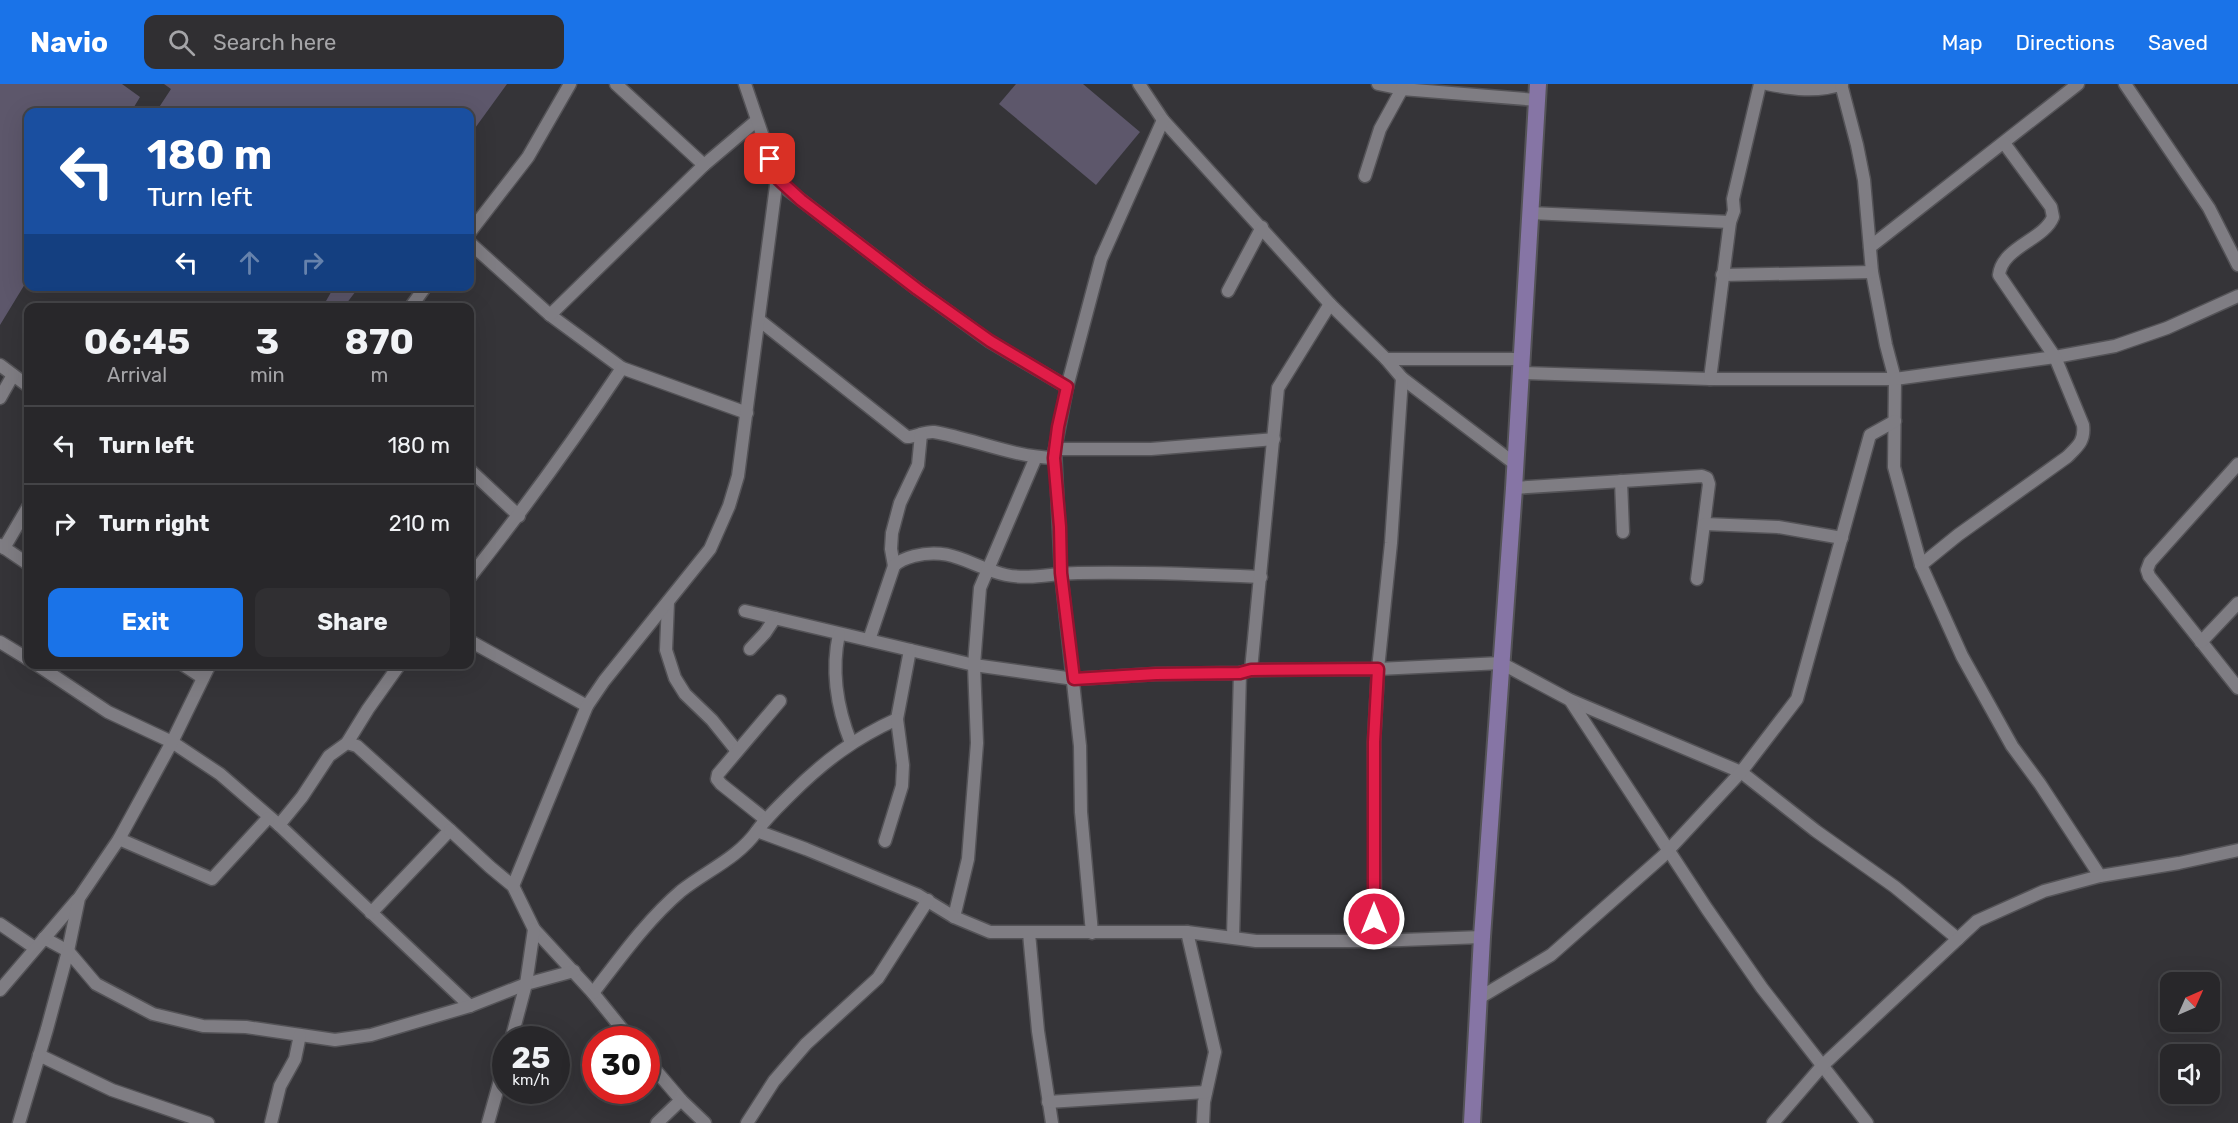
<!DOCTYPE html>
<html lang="en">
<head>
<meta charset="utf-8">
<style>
  :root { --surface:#28272a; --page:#302f32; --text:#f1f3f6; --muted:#a5a5a8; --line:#444447; --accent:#1a73e8 }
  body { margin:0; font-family:Rubik,sans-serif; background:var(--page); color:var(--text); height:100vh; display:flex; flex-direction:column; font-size:22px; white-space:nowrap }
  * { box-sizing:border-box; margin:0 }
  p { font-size:20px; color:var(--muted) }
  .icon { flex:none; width:33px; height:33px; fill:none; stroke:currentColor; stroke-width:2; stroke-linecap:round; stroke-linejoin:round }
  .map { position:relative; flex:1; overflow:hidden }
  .side { position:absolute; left:24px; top:219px; width:450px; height:366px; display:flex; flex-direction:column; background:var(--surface); border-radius:12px; box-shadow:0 6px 24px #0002,0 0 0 2px var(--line) }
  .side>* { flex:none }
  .guide { position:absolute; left:24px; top:24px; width:450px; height:183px; border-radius:12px; box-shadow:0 6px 24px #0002,0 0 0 2px var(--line); background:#1a4fa0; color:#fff; overflow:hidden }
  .needle { width:39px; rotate:45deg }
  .fabs { position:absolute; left:2160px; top:888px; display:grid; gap:12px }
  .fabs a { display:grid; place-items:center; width:60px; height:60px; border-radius:12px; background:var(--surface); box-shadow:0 6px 24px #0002,0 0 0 2px var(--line); font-size:30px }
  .speed { position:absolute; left:492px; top:942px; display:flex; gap:12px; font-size:30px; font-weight:700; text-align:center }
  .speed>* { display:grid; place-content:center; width:78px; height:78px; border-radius:50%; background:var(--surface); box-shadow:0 6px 24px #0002,0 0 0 2px var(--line); line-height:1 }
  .speed small { font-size:15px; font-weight:400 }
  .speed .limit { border:9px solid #d22; background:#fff; color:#111 }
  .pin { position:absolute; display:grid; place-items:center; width:51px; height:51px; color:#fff; margin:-26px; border-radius:12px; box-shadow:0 3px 9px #0006 }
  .me { position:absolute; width:66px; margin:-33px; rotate:0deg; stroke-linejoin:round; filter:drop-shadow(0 0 4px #0008) }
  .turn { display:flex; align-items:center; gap:21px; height:126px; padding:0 24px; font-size:27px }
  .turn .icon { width:78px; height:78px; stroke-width:2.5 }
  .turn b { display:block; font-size:42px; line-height:51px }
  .lanes { display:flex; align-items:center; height:57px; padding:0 24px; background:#0003; justify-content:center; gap:30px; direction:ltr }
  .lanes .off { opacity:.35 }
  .eta { display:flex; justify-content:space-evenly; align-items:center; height:102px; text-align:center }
  .eta b { font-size:36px; font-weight:700; line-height:42px }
  .button { display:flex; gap:12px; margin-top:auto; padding:12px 24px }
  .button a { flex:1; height:69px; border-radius:12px; background:var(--accent); color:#fff; font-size:24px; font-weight:700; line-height:69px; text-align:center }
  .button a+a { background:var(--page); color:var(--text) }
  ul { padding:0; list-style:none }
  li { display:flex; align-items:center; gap:18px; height:78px; padding:0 24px; border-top:2px solid var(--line) }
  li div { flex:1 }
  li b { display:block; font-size:22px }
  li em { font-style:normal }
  header { display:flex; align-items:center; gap:36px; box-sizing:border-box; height:84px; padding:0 30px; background:var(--accent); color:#fff }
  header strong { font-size:28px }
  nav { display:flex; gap:33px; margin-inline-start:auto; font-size:21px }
  .search { width:420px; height:54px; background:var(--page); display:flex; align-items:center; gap:15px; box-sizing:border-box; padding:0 21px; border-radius:12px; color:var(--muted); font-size:22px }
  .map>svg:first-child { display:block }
  .green { fill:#5d576b }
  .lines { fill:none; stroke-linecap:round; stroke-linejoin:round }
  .minor-casing { stroke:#545357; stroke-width:15 }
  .major-casing { stroke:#545357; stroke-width:20 }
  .minor { stroke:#7f7d83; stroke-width:12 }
  .major { stroke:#8675a5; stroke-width:16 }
  .route-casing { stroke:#92132f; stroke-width:15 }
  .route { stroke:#e11d48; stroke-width:10 }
</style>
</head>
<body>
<header>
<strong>Navio</strong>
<div class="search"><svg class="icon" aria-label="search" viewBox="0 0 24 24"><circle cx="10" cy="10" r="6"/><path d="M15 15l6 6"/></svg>Search here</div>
<nav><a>Map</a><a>Directions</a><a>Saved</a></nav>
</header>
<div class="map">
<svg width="2238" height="1039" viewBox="0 0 2238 1039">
  <rect width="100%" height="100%" fill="#353438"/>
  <g class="green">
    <path d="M 0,0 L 122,0 L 140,13 L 131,28 L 28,28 L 28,195 L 0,241 Z"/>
    <path d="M 164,0 L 507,0 L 470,51 L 470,28 L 156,28 L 171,5 Z"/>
    <path d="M 1016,0 L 1083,0 L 1140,48 L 1096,101 L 999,20 Z"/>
    <path d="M 334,203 L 334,202 L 359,203 L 343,224 L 335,223 L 326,217 Z"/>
  </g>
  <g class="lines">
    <defs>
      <g id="minor">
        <path d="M 616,0 L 704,81"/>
        <path d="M 1139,0 L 1163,36 L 1330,220 L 1386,275 L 1402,294 L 1515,380"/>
        <path d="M 1378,0 L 1402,5 L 1537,16"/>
        <path d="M 1767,0 C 1792,5 1817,9 1842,0"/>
        <path d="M 1841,0 L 1857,61 L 1864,96 L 1872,188 L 1886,261 L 1895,295 L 1894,383 L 1921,481 L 1962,572 L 2012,662 L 2040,700 L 2100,792"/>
        <path d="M 2125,0 L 2209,124 L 2238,181"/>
        <path d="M 1365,92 L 1380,45 L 1402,5"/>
        <path d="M 777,94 L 788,106 L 917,205 L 989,257 L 1067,303"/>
        <path d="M 1530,129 L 1730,138"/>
        <path d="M 470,148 L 528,73 L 570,0"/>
        <path d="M 470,159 L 550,231 L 622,284 L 747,329"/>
        <path d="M 1870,163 L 2078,0"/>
        <path d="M 1722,191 L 1872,188"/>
        <path d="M 1228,207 L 1262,143"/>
        <path d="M 410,224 L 426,202"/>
        <path d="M 550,231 L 704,81 L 756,37"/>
        <path d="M 759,236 L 907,353 C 916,353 925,347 934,348 C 974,355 1013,373 1054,374"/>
        <path d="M 1386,275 L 1522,275"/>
        <path d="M 0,281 L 28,302"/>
        <path d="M 1521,289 L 1710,295 L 1895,295 L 2055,273 L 2115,262 L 2167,244 L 2238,212"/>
        <path d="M 1710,295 L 1730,138 L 1734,127 L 1733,115 L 1760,0"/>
        <path d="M 0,314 L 13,291"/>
        <path d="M 1055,365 L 1151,365 L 1274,355"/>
        <path d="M 2238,380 L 2150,478 L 2147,486 L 2149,492 L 2238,604"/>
        <path d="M 470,386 L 519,432"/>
        <path d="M 1621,397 L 1623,448"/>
        <path d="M 1514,404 L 1702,392 L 1707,394 L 1709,400 L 1697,495"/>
        <path d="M 1705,440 L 1778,443 L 1842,454"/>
        <path d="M 0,461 L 28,480"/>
        <path d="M 4,464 L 28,423"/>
        <path d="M 1921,481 L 1958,451 L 2067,373 C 2078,362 2085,357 2083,341 L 2055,273 L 1999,191 C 2002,163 2044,156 2053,133 L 2051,123 L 2004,59"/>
        <path d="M 894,482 L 891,465 L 892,449 L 900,419 L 918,381 L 921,350"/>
        <path d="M 470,493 C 524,425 574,356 622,284"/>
        <path d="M 668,518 L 666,566 L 675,594 L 685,610 L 712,636 L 737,667"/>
        <path d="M 745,527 L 974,581 L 1074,595 L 1156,590 L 1240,589 L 1251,586 L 1378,585 L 1501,579 L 1570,616 L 1741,688 L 1816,747 L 1895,803 L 1958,855"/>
        <path d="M 839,550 C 831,587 837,624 851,659"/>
        <path d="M 869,556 L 894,482 C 900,476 906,474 914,472 C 952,462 971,483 1006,491 C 1030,496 1053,489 1078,489 C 1139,488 1200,490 1261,493"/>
        <path d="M 470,557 L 587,622"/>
        <path d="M 0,558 L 28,575"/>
        <path d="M 2201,558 L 2238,519"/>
        <path d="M 750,565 L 765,549 L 775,534"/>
        <path d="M 36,580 L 108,628 L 172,658 L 220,690 L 279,741 L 470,922"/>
        <path d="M 182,580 L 203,594"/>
        <path d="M 1251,586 L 1278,304 L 1330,220"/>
        <path d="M 1570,616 L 1707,825 L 1762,904 L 1867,1039"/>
        <path d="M 347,659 L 368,625 L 400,580"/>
        <path d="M 765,735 L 721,700 L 717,695 L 718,690 L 780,617"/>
        <path d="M 279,741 L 302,713 L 329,672 L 347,659 L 357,662 L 450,746 L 371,829"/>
        <path d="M 450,746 L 490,783 L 513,802 L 534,845 L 593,909 L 631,956"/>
        <path d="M 757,747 C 767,733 779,722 791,710 C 824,677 855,654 897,635 L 910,566"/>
        <path d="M 119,755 L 212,795 L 268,734"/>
        <path d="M 885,757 L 902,702 L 903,681 L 897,635"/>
        <path d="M 513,802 L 587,622 L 604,597 L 710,465 L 729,422 L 738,392 L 777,94 L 745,0"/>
        <path d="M 954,833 L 968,775 L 977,659 L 974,581 L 980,504 L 1036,373"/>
        <path d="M 0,840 L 35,864"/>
        <path d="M 1187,848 L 1215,968 L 1204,1018 L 1203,1039"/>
        <path d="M 1029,849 L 1038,947 L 1052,1039"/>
        <path d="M 1092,849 L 1081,728 L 1080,662 L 1061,489 L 1055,365 L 1067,303 L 1101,175 L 1163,36"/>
        <path d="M 1233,853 L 1240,589"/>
        <path d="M 44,854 L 68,867 L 96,900 L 153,930 L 203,942 L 246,943 L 335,956 L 371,951 L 470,922 L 526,900 L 574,887"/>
        <path d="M 1375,857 L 1374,658 L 1378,585 L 1391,459 L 1402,294"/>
        <path d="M 0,906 L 77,816"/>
        <path d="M 593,909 C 620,874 647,836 681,807 C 706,787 738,774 757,747 L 806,765 L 918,811 L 954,833 L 990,848 L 1187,848 L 1256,857 L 1375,857 L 1482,853"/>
        <path d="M 1479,914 L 1551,871 L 1663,772 L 1741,688 L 1797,615 L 1870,351 L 1895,337"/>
        <path d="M 511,956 L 526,900 L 534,845"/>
        <path d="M 39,971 L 112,1006 L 208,1039"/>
        <path d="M 646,975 L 681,1016 L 705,1039"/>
        <path d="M 1048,1018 L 1206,1008"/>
        <path d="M 19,1039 L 47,945 L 68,867 L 79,814 L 119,755 L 172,658 L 210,580"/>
        <path d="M 271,1039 L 280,1002 L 295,975 L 300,951"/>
        <path d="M 488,1039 L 506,975"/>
        <path d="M 657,1039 L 681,1016"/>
        <path d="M 747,1039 L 774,997 L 806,960 L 878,894 L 928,816"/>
        <path d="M 1773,1039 L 1822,982 L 1977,837 L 2044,807 L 2100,792 L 2179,779 L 2238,766"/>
      </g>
      <path id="major" d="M 1472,1039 L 1482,853 L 1514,404 L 1538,0"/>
    </defs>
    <use href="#minor" class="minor-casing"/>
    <use href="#major" class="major-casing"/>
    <use href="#minor" class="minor"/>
    <use href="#major" class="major"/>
  </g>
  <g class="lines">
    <defs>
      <path id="route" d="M 770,75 L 777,94 L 801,116 L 917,205 L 990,257 L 1067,303 L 1058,343 L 1054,374 L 1060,443 L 1061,489 L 1074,595 L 1156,590 L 1240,589 L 1251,586 L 1378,585 L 1374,658 L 1374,835"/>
    </defs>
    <use href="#route" class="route-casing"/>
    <use href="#route" class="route"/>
  </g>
</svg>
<div class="fabs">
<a><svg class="needle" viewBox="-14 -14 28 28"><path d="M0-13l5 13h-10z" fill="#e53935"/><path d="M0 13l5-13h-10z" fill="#a5a5a8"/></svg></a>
<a><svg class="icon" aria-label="sound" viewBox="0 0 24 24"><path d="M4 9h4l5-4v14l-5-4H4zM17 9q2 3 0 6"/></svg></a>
</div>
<div class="speed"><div>25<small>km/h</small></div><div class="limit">30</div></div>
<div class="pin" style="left:770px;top:75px;background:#d93025"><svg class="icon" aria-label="arrive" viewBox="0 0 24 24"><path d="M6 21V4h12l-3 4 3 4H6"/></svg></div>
<svg class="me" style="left:1374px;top:835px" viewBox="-20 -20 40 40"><circle r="17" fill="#e11d48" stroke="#fff" stroke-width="3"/><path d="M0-11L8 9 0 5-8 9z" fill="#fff"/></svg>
<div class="guide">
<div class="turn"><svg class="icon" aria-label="left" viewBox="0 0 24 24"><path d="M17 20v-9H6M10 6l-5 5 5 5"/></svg><div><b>180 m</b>Turn left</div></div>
<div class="lanes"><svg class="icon" aria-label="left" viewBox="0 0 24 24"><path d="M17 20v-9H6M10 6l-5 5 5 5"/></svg><svg class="icon off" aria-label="ahead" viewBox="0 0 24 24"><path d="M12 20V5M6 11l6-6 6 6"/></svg><svg class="icon off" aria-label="right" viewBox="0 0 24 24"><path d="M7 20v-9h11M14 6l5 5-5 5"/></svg></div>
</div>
<section class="side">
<div class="eta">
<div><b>06:45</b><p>Arrival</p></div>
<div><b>3</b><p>min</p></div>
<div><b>870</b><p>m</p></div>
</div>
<ul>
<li><svg class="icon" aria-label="left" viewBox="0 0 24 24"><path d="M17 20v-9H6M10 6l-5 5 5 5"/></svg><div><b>Turn left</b></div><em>180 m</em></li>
<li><svg class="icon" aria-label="right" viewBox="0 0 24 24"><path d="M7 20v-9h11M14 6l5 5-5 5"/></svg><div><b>Turn right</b></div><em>210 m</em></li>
</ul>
<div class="button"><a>Exit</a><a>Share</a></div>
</section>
</div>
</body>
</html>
